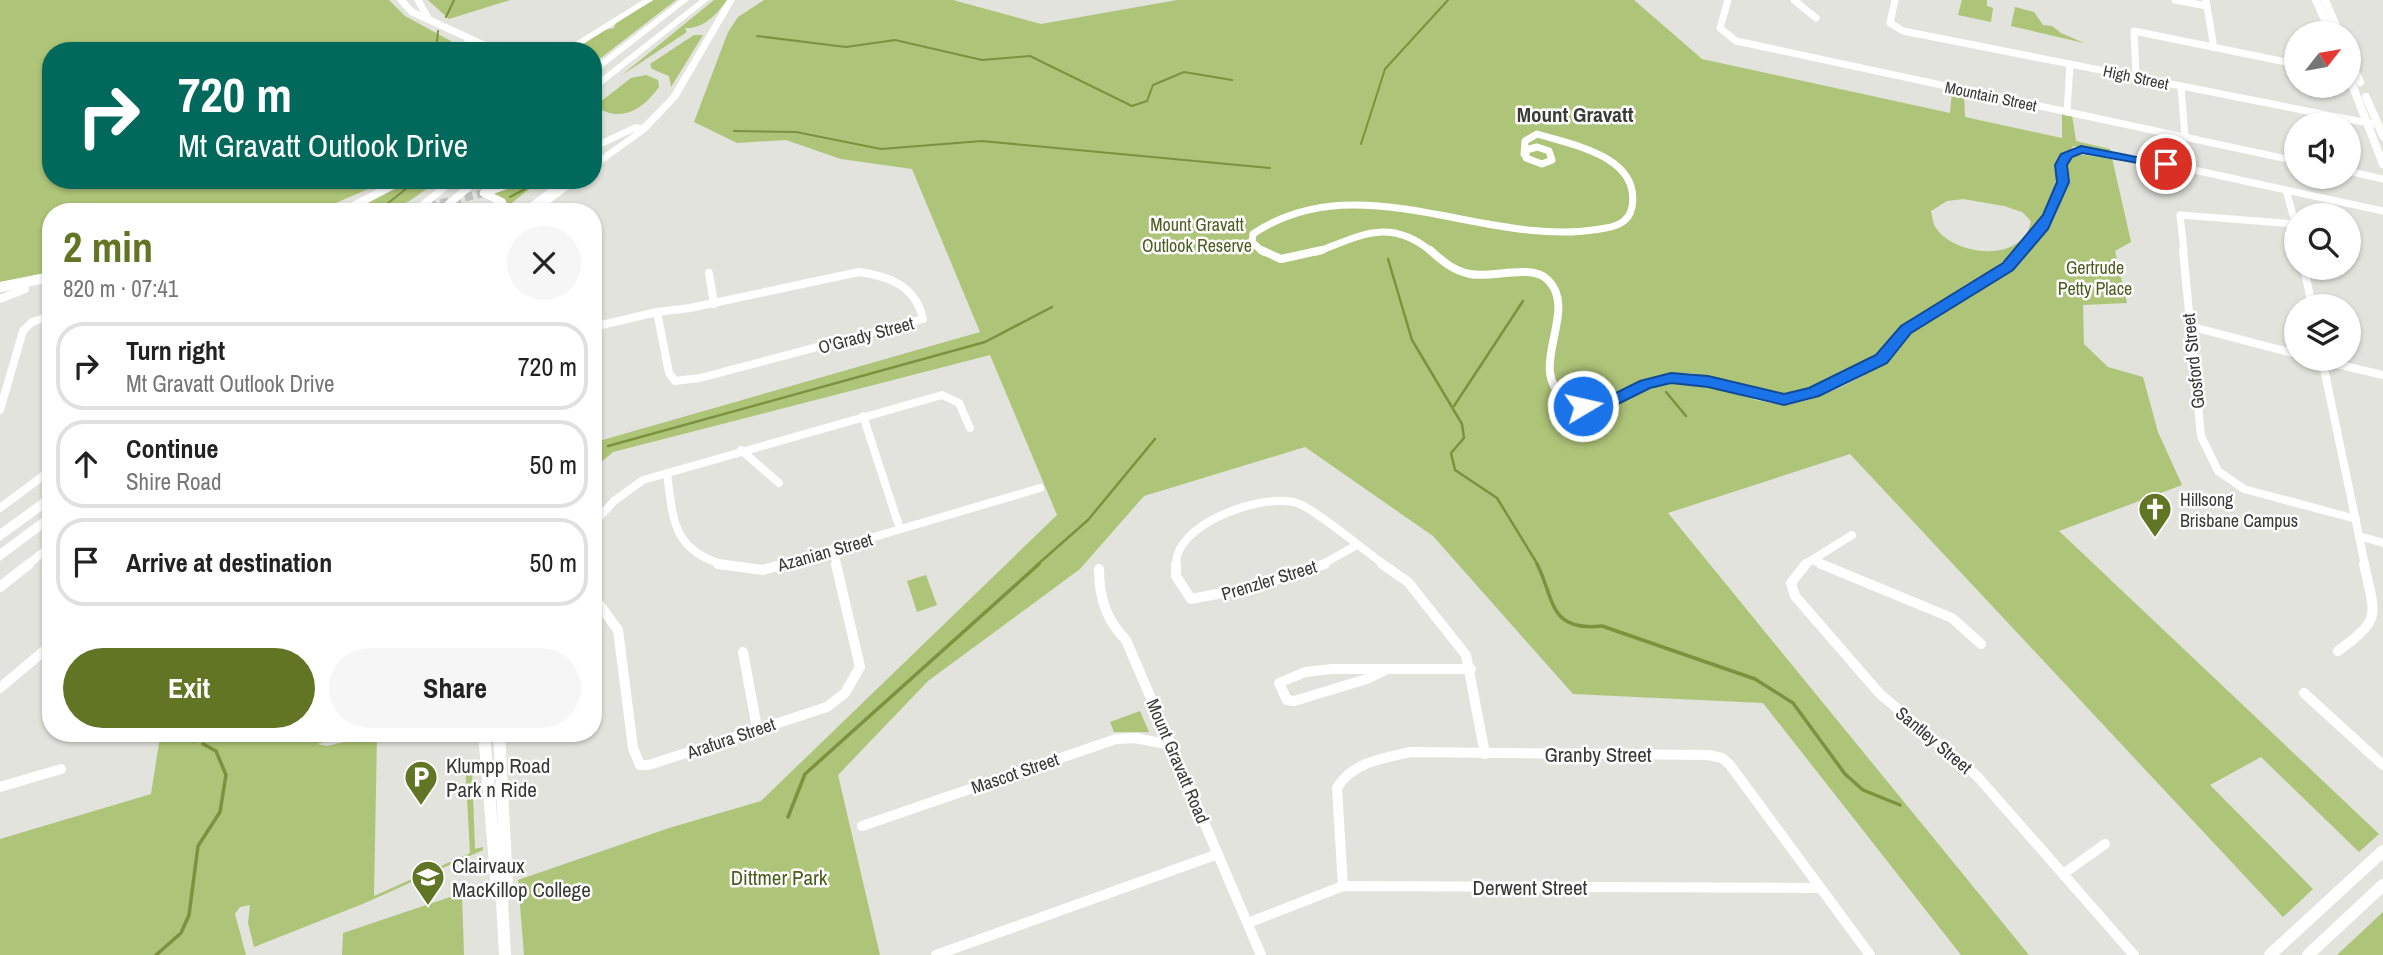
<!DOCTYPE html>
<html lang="en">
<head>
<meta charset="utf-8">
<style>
  :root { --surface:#fff; --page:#f6f6f6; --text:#222; --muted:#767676; --line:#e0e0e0; --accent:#627524 }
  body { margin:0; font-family:"Archivo Narrow",sans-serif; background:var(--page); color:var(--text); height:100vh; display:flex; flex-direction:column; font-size:26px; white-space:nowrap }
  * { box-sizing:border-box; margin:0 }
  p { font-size:23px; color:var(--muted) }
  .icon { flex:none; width:38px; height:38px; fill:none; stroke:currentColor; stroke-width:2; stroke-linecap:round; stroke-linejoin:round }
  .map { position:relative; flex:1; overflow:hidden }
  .drawer { position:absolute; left:42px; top:203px; width:560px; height:539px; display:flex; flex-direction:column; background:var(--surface); border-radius:28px; box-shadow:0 2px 5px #0004 }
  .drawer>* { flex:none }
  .top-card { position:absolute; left:42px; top:42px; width:560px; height:147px; border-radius:28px; box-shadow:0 2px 5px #0004; background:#00695c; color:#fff; overflow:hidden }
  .needle { width:46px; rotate:59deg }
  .controls { position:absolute; left:2284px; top:21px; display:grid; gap:14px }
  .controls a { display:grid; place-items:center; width:77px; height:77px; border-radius:50%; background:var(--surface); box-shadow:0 2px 5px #0004; font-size:35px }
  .pin { position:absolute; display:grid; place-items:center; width:60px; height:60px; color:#fff; margin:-30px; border:4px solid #fff; border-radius:50%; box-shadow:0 2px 7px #0007 }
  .me { position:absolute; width:77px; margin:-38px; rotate:81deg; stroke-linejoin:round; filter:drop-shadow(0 0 5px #0008) }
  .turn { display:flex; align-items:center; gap:24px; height:147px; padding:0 21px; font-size:32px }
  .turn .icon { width:91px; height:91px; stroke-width:2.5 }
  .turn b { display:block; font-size:49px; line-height:60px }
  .round { display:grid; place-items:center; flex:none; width:74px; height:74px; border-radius:37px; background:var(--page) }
  .head { display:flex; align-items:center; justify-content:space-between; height:119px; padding:0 21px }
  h1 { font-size:42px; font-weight:700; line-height:52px; color:var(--accent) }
  .cta { display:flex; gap:14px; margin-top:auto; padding:14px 21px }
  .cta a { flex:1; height:80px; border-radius:42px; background:var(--accent); color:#fff; font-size:28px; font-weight:700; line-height:80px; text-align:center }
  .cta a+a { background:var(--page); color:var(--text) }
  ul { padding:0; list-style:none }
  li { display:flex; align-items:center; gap:21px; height:88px; margin:0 14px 10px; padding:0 7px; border:4px solid var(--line); border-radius:28px }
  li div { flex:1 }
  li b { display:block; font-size:26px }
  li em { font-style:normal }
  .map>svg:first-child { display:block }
  .green { fill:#aec478; fill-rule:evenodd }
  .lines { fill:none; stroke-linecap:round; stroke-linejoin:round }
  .stream-far2 { stroke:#7c923f; stroke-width:2 }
  .stream-far1 { stroke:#7c923f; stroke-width:2.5 }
  .stream { stroke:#7c923f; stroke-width:3.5 }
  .major-tunnel { stroke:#bfc1bb; stroke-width:8; stroke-dasharray:8 4.5; stroke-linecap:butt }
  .minor-far2 { stroke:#fff; stroke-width:7 }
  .minor-far1 { stroke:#fff; stroke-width:8 }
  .minor { stroke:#fff; stroke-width:10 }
  .major-far2 { stroke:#fff; stroke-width:8 }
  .major-far1 { stroke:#fff; stroke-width:10 }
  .major { stroke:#fff; stroke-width:12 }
  .highway { fill:#fff; fill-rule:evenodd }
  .route { fill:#1a73e8; stroke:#114b97; stroke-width:2 }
  .labels { text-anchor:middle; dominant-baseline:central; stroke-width:5; stroke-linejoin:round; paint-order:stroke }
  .far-street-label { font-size:16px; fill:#383936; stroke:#fff }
  .park-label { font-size:18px; fill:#4d5c21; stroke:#fff }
  .street-label { font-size:18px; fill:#383936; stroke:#fff }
  .poi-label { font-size:18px; fill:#383936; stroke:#fff; text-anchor:start }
  .far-district-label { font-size:21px; font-weight:bold; fill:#393b36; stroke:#fff }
  .near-street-label { font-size:21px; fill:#383936; stroke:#fff }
  .near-poi-label { font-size:21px; fill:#383936; stroke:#fff; text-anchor:start }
  .near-park-label { font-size:21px; fill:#4d5c21; stroke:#fff }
</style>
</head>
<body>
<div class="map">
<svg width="2383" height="955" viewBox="0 0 2383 955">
  <rect width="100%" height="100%" fill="#e1e3dc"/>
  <g class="green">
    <path d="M 0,0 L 389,0 L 405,16 L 469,51 L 51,51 L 51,180 L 389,180 L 315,212 L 51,212 L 51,272 L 0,282 Z"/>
    <path d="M 428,0 L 510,0 L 449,19 Z"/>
    <path d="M 654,0 L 676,0 L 602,57 L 593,62 L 593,51 L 569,51 L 600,31 L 614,28 L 616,22 Z"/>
    <path d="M 714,0 L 727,0 C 717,14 704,29 685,28 L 687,32 L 622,75 Z"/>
    <path d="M 764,0 L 953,0 L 1041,24 L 1177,0 L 1634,0 L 1702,59 L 1950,113 L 1952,91 L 1964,93 L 1965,117 L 2062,138 L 2062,113 L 2072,115 L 2076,141 L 2110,149 L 2131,242 L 2115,251 L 2127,303 L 2083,305 L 2084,344 L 2108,367 L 2143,377 L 2158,432 L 2182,485 L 2059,531 L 2379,834 L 2359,852 L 2261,757 L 2210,785 L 2313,889 L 2283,917 L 1850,454 L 1668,513 L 2029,955 L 1961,955 L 1763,703 L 1573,694 L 1433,536 L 1305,447 L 1144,496 L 1080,569 L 928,681 L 838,775 L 880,955 L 524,955 L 518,880 L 669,828 L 761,801 L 1057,515 L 990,355 L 613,452 L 593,469 L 593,446 L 599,441 L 980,332 L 912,169 L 841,159 L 786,140 L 737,143 L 694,122 L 728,32 L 738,17 ZM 1963,199 L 2004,206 L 2022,212 L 2031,221 C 2024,264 1954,256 1936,228 C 1933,224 1932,216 1931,211 L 1947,201 Z"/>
    <path d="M 1962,0 L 1987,0 L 1987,6 L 1993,8 L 1991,22 L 1958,15 Z"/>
    <path d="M 2015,7 L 2034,12 L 2043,25 L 2052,26 L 2065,36 L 2059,32 L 2084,43 L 2011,26 Z"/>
    <path d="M 694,35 L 703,35 L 671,87 L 669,76 L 652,69 L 650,64 Z"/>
    <path d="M 646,75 L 658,80 L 659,87 C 643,109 621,124 595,106 L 631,78 Z"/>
    <path d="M 409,180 L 438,180 C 402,208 396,212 350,212 Z"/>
    <path d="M 527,180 L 541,180 L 509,205 L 493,193 Z"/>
    <path d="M 926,575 L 937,605 L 917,612 L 907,581 Z"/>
    <path d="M 1140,711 L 1149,732 L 1114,732 L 1110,722 Z"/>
    <path d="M 166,733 L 352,733 L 317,744 L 327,746 L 377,734 L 374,896 L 470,853 L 465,761 L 472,770 L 475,849 L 483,847 L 483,850 L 365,903 L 254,947 L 248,923 L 250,905 L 240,907 L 235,914 L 246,955 L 0,955 L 0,839 L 151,794 L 159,743 Z"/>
    <path d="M 462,893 L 464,955 L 342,955 L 343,933 Z"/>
    <path d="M 2383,912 L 2383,955 L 2337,955 Z"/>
  </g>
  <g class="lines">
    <g class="stream-far2">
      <path d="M 446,17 L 454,0"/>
      <path d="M 757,36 L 846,47 L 895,40 L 982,60 L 1030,56 L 1132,106 L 1147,101 L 1153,85 L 1184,72 L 1232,80"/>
      <path d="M 436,51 L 438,31"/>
      <path d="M 734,131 L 796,132 L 881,149 L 982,141 L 1270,168"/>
      <path d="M 1361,144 L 1385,69 L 1448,0"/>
      <path d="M 523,190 L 536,180"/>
      <path d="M 510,197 L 527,188"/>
      <path d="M 364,208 L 382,208 L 417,180"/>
    </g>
    <g class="stream-far1">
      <path d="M 1388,259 L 1412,340 L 1462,424 L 1464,438 L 1451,453 L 1455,470 L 1497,498 L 1538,565"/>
      <path d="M 1666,392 L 1686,416"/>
      <path d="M 1454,406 L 1523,301"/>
      <path d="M 608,446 L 985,342 L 1052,307"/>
      <path d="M 1037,565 L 1088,520 L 1155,439"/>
    </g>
    <g class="stream">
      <path d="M 1537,564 C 1555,599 1548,632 1602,626 L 1755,679 L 1793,703 L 1845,774 L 1863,790 L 1900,805"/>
      <path d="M 184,733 L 194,741"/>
      <path d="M 788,817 L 805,774 L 1039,564"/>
      <path d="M 156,955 L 181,933 L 189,915 L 198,846 L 220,812 L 226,775 L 216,751 L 203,744"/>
    </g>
    <path class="major-tunnel" d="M 404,212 L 484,193"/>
    <g class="minor-far2">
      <path d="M 401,0 L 412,12 L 497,51"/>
      <path d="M 418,0 L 427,16"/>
      <path d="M 1728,0 L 1720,28 L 1736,41 L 2296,161"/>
      <path d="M 1794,0 L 1816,18"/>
      <path d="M 1895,0 L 1890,23 L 1903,31 L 2373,124"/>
      <path d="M 2175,0 L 2207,6"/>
      <path d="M 2206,0 L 2214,48"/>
      <path d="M 468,41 L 482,51"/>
      <path d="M 2136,76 L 2134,31 L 2296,64"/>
      <path d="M 2181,87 L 2185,137"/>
      <path d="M 2067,112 L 2070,64"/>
      <path d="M 1537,147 L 1549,151 L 1552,160 L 1542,164 L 1526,158 L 1526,150 Z"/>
      <path d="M 2348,171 L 2383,179"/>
      <path d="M 2286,190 L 2296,226"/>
      <path d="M 1263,252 L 1252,242 L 1253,234 C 1359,162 1486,249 1600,229 C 1615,227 1629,223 1632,207 C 1641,156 1572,145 1537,134 L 1525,141 L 1524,154"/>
      <path d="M 1317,252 C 1362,235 1390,217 1432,252"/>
      <path d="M 2021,252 C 2049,226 2059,203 2061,165 L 2075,150 L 2166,164 L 2383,211"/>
      <path d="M 2184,252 L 2180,215 L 2296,224"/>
    </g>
    <g class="minor-far1">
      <path d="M 1261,250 L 1281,259 L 1322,250"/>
      <path d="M 1430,250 C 1442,261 1454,271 1470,274 C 1492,279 1531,263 1548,280 C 1580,312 1524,370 1566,399 C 1600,423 1637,383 1670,378 C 1711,371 1745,400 1784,400 C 1811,400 1865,373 1885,356 C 1894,348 1899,334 1909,327 C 1947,301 1988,282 2023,250"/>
      <path d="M 2183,250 L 2201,436 L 2218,471 L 2244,489 L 2356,519"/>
      <path d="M 2304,268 L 2312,306"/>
      <path d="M 859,272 C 889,276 916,286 923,319 L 700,378 L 675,381 L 669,373 L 657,312 L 690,308 Z"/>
      <path d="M 709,273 L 714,304"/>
      <path d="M 0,299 L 25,289"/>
      <path d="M 2189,326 L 2296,354"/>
      <path d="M 593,327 L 657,312"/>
      <path d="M 2315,359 L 2383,375"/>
      <path d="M 2322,359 L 2365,565"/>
      <path d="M 0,410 L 23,331 L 32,322 L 51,316"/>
      <path d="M 863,416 L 900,529"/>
      <path d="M 741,450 L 779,483"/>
      <path d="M 667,473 C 673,519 672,550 724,565"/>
      <path d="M 0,508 L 51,470"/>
      <path d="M 593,524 L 614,501 L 643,480 L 942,395 L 959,403 L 970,428"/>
      <path d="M 2359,536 L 2383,543"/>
      <path d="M 833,550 L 837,565"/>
      <path d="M 1812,560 L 1825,565"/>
      <path d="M 27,565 L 51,546"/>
      <path d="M 779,565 L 1040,488"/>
      <path d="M 1176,565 C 1174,524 1263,492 1297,503 C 1314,508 1367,553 1385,565"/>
      <path d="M 1321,565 L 1355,546"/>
      <path d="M 1804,565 L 1852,535"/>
    </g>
    <g class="minor">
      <path d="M 718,564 L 763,570 L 784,564"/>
      <path d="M 1176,564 L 1176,576 L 1191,599 L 1253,587 L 1325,564"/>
      <path d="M 1382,564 L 1408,582 L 1466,655 L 1485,754"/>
      <path d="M 1806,564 L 1791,583 L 1795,596 L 1880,694 L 1977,776 L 2134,955"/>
      <path d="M 1821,564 L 1952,618 L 1981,644"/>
      <path d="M 1099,569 C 1099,597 1106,620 1126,640 L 1261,955"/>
      <path d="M 0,587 L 29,564"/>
      <path d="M 593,596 L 618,630 L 633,748 L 640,765 L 649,765 L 827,707 L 845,693 L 860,667 L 836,564"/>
      <path d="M 2338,651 C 2383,618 2375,616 2364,564"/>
      <path d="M 743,652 L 757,728"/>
      <path d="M 1385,670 L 1367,679 L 1294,701 L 1287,700 L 1279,683 L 1305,672 L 1332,669 L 1471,669"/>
      <path d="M 0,688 L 51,645"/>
      <path d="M 2304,693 L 2383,765"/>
      <path d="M 0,787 L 61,769"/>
      <path d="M 862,826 L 1116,739 L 1135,738 L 1171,745"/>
      <path d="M 2063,874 L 2105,844"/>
      <path d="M 1343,886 L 1337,788 C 1352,762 1384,758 1411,752 L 1708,755 L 1722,758 L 1730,765 L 1870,955"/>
      <path d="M 1248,923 L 1343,886 L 1820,888"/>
      <path d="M 936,955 L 1218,854"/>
    </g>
    <g class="major-far2">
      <path d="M 2316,0 L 2331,33"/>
      <path d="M 2325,0 L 2339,33"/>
      <path d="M 2348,56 L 2360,82"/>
      <path d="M 2348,74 L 2383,164"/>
      <path d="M 2366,97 L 2383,136"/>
      <path d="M 593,116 L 596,130 L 593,144"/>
      <path d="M 484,193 L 521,180"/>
      <path d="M 484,193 L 502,202 L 506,212"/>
      <path d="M 342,212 L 403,180"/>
      <path d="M 525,212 L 567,180"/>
    </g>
    <path class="major-far1" d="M 0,287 L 51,277"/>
    <g class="major">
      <path d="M 484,733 L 497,888 L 502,901"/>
      <path d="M 499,733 L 507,885 L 502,901 L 505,955"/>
      <path d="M 2270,955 L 2383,851"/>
      <path d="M 2308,955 L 2383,885"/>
    </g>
    <g class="highway">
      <path d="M 643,0 L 653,0 L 572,51 L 561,51 Z"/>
      <path d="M 680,0 L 689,0 L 593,75 L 593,67 Z"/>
      <path d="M 700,0 L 709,0 L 593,92 L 593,84 Z"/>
      <path d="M 727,0 L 735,0 L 678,98 L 647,131 L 593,170 L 593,162 L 636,131 L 593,151 L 593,144 L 635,124 L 642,125 L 671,95 Z"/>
      <path d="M 448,180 L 459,180 L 420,212 L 408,212 Z"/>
      <path d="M 472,180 L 483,180 L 445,212 L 433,212 Z"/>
      <path d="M 569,180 L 581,180 L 538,212 L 526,212 Z"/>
      <path d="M 51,492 L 51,504 L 0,541 L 0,529 Z"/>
      <path d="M 51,511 L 51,523 L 0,561 L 0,549 Z"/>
    </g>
  </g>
  <path class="route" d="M 2081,146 L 2172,164 L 2166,168 L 2082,153 L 2072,157 L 2067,165 L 2069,182 L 2048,229 L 2013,270 L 1911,333 L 1887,363 L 1819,396 L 1784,405 L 1708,387 L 1671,383 L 1650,388 L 1606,410 L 1583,411 L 1575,406 L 1583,400 L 1604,399 L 1640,381 L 1671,373 L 1708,376 L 1784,394 L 1809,388 L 1876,355 L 1901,326 L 2003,263 L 2043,215 L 2057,182 L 2055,165 L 2061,154 Z"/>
  <defs>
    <symbol id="church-pin" viewBox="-11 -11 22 30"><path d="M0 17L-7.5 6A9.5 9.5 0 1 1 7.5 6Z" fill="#627524" stroke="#fff"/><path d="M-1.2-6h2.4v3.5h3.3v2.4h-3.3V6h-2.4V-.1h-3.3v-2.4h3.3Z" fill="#fff"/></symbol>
    <symbol id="parking-pin" viewBox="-11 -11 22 30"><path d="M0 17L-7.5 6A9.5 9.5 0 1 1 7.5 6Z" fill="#627524" stroke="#fff"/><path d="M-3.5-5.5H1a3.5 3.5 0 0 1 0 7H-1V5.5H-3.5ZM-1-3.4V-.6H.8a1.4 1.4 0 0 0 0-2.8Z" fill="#fff"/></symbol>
    <symbol id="school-pin" viewBox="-11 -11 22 30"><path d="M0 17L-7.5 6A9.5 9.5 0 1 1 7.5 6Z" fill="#627524" stroke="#fff"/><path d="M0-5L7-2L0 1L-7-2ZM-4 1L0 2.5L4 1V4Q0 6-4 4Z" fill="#fff"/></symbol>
  </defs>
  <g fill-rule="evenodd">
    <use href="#church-pin" x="2136" y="490" width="38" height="52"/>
    <use href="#parking-pin" x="402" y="758" width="38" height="52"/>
    <use href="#school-pin" x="409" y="858" width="38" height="52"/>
  </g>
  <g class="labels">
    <g class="far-street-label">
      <text transform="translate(2136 77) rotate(12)">High Street</text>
      <text transform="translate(1991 96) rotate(12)">Mountain Street</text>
    </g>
    <g class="park-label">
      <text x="1197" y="224">Mount Gravatt<tspan x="1197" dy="21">Outlook Reserve</tspan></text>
      <text x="2095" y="267">Gertrude<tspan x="2095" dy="21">Petty Place</tspan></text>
    </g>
    <g class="street-label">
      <text transform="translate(866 335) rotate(-15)">O'Grady Street</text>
      <text transform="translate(2193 361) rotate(-96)">Gosford Street</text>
      <text transform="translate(825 552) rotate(-16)">Azanian Street</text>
      <text transform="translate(1269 580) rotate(-17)">Prenzler Street</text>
      <text transform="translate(731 738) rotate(-19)">Arafura Street</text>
      <text transform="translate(1934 740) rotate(40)">Santley Street</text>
      <text transform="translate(1178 761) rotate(67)">Mount Gravatt Road</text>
      <text transform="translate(1015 773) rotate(-19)">Mascot Street</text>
    </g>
    <g class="poi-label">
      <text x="2180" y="499">Hillsong<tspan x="2180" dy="21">Brisbane Campus</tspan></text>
    </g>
    <g class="far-district-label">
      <text x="1575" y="114">Mount Gravatt</text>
    </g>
    <g class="near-street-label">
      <text x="1598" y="754">Granby Street</text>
      <text x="1530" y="887">Derwent Street</text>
    </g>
    <g class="near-poi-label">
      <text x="446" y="765">Klumpp Road<tspan x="446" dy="24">Park n Ride</tspan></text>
      <text x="452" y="865">Clairvaux<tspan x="452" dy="24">MacKillop College</tspan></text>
    </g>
    <g class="near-park-label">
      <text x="779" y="877">Dittmer Park</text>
    </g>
  </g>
</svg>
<div class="controls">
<a><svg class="needle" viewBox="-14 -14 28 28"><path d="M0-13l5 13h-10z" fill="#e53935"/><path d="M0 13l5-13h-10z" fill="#767676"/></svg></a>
<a><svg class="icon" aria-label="sound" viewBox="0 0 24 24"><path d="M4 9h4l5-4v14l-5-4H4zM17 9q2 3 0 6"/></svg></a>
<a><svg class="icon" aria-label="search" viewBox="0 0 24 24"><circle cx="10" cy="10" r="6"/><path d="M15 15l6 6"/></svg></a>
<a><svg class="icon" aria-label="layers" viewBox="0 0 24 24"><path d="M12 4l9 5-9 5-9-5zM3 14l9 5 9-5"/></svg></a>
</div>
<div class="pin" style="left:2166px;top:164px;background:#d93025"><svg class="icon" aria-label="arrive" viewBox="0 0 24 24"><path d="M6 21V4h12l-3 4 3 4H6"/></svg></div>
<svg class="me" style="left:1583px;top:406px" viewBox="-20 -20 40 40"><circle r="17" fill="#1a73e8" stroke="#fff" stroke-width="3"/><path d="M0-11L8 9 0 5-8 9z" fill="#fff"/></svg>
<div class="top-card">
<div class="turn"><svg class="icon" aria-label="right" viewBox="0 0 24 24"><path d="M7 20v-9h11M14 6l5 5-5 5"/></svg><div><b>720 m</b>Mt Gravatt Outlook Drive</div></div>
</div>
<section class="drawer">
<div class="head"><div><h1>2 min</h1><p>820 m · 07:41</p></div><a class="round"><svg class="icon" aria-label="close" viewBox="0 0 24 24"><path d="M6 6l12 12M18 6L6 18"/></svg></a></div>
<ul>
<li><svg class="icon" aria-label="right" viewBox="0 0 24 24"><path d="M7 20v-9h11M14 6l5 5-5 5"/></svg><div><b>Turn right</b><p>Mt Gravatt Outlook Drive</p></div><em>720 m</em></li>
<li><svg class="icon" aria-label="ahead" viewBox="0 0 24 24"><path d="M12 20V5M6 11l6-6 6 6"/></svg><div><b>Continue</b><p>Shire Road</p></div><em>50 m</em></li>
<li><svg class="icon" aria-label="arrive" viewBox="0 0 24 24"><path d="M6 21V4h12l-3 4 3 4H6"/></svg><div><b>Arrive at destination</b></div><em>50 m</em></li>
</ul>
<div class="cta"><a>Exit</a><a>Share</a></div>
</section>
</div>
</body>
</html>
